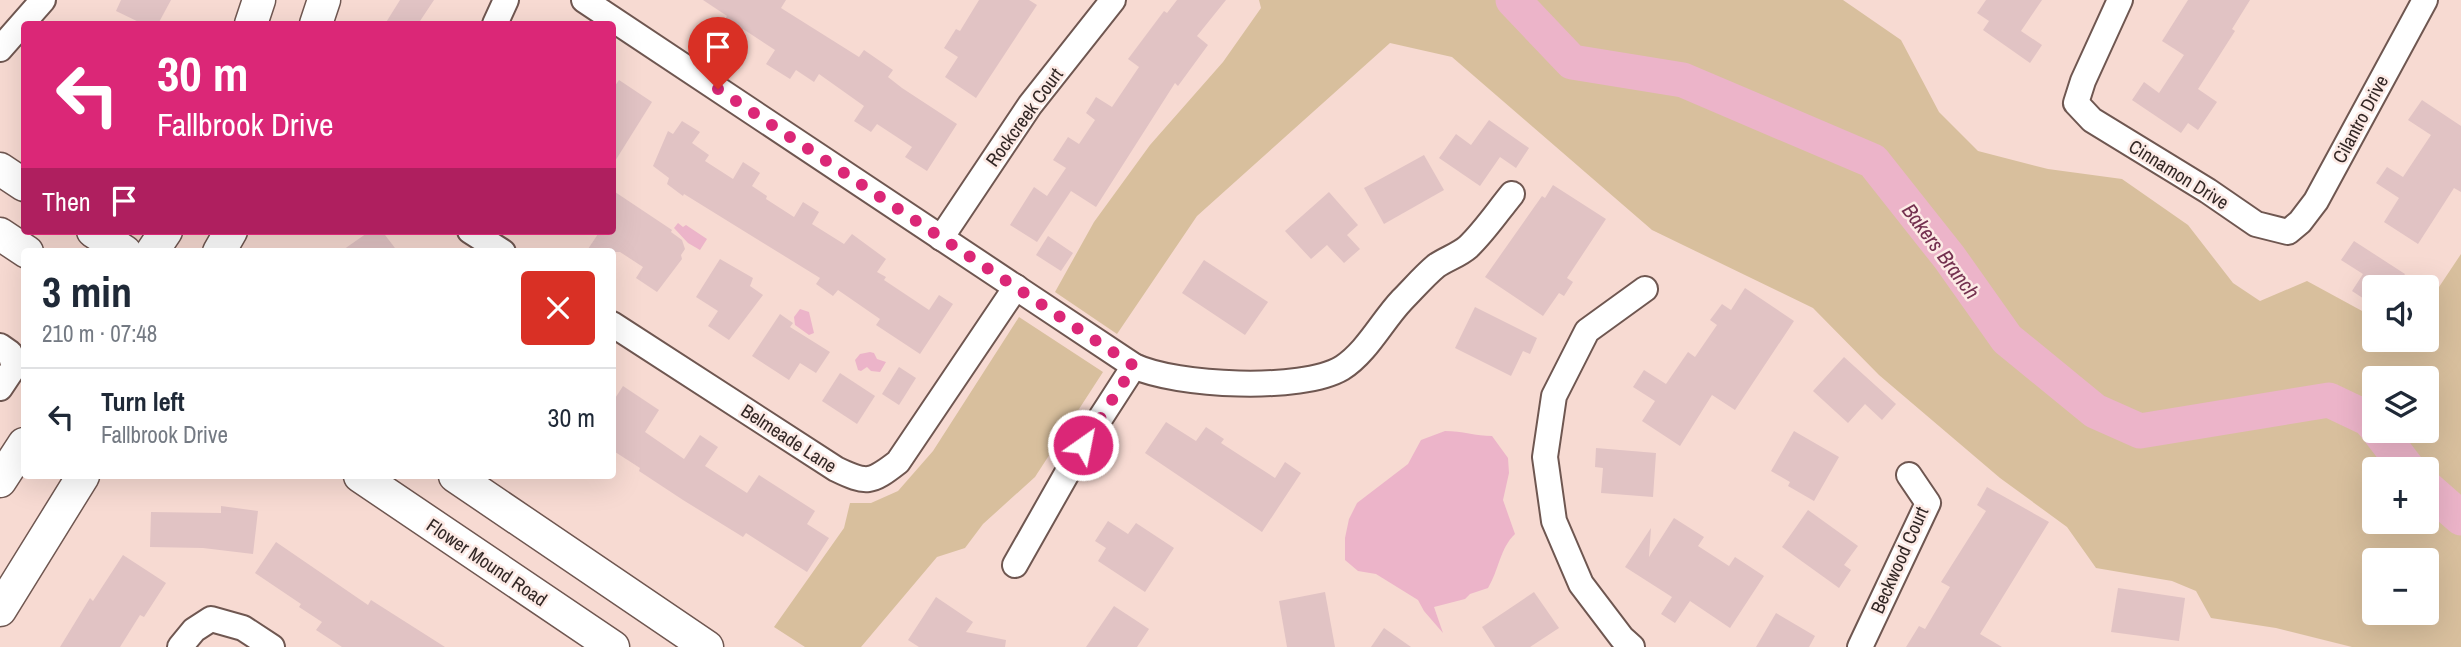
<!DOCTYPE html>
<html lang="en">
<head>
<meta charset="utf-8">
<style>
  :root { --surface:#fff; --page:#f2f2f3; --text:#1f2937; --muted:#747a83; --line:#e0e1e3 }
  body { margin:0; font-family:"Archivo Narrow",sans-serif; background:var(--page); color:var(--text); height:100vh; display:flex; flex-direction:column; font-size:26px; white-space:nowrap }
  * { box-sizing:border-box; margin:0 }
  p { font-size:23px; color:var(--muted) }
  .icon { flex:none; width:38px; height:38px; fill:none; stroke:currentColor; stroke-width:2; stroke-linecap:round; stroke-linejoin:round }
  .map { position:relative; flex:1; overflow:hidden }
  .panel { position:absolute; left:21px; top:248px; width:595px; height:231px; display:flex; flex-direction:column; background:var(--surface); border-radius:7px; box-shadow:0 7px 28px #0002 }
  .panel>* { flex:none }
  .hud { position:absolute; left:21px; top:21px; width:595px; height:214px; border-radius:7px; box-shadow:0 7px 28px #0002; background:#db2777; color:#fff; overflow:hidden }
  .fabs { position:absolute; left:2362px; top:275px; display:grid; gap:14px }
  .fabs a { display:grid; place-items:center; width:77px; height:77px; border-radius:7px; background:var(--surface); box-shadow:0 7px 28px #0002; font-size:35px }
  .pin { position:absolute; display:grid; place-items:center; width:60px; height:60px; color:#fff; margin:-72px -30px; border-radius:50% 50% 50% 0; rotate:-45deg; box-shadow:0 0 7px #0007 }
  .pin .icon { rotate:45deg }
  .me { position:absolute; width:77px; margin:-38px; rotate:33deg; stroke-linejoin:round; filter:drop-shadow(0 0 5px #0008) }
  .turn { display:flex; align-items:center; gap:24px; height:147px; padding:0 21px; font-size:32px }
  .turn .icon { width:91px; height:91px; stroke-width:2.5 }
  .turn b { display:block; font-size:49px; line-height:60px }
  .then { display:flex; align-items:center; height:66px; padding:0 21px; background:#0003; gap:14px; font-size:26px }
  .round { display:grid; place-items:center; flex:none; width:74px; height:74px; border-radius:7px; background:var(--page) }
  .summary { display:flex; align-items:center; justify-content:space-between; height:119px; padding:0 21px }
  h1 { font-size:42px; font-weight:700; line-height:52px }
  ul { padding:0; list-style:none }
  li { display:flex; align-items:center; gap:21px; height:98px; padding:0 21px; border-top:2px solid var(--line) }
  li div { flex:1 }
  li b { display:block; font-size:26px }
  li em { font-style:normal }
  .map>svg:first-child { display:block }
  .green { fill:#d8bf9d; fill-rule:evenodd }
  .water { fill:#ecb4c9 }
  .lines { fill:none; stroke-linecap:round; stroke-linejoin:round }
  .river { stroke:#ecb4c9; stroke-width:35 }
  .building { fill:#e1c3c4 }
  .minor-casing { stroke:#6f5751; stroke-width:28 }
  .major-casing { stroke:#6f5751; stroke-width:35 }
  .minor { stroke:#fff; stroke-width:24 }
  .major { stroke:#fff; stroke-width:32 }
  .route { stroke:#db2777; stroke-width:12; stroke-dasharray:0 21.6 }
  .labels { text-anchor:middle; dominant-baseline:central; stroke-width:5; stroke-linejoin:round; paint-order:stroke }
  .street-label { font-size:19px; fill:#322725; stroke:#fceae5 }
  .water-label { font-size:21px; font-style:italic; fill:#74314f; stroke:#fceae5 }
</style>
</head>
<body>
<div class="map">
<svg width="2461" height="647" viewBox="0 0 2461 647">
  <rect width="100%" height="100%" fill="#f7dad2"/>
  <g class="green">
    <path d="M 1259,0 L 1843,0 L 1901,40 L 1939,112 L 1978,151 L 2048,169 L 2122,179 L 2188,225 L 2233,283 L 2260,301 L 2307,281 L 2375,318 L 2375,340 L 2427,340 L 2427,299 L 2437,290 L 2461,254 L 2461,647 L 2352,647 L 2276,628 L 2211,618 L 2196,591 L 2172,581 L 2096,568 L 2067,527 L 2000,478 L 1879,375 L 1813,308 L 1652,230 L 1452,57 L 1390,43 L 1197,216 L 1117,334 L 1055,292 L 1094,222 L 1150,145 L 1223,62 L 1261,8 ZM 2375,378 L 2427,378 L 2427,430 L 2375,430 ZM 2375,469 L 2427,469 L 2427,522 L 2375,522 ZM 2375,560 L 2427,560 L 2427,612 L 2375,612 Z"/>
    <path d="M 1019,317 L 1103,372 L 1035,477 L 983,524 L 965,548 L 937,557 L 861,647 L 805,647 L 774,627 L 844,528 L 850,503 L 871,503 L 898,491 L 933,451 Z"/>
  </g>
  <g class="water">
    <path d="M 678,223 L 683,227 L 686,225 L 707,239 L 700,250 L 688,243 L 674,228 Z"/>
    <path d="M 800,309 L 809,312 L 814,333 L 809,335 L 795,325 L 794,317 Z"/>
    <path d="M 870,352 L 874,353 L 877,359 L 886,362 L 880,372 L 871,371 L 867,367 L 861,371 L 858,370 L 855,360 L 860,354 Z"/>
    <path d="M 1445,431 C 1462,431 1476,436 1492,436 L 1508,458 L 1509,473 L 1503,500 L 1515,534 C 1500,548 1499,570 1488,588 L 1470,594 L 1465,599 L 1434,607 L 1443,633 L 1424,611 L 1418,600 L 1376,574 L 1358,571 L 1345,560 L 1345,538 L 1349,519 L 1357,503 L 1408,464 L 1421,440 Z"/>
  </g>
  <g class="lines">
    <g class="river">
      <path d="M 1513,0 L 1572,62 L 1683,80 L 1873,161 L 1949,257 L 2007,339 L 2095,411 L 2140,431 L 2329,400 L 2369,419 L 2375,426"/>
      <path d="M 2378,430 L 2408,469"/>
      <path d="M 2427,488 L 2461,518"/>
    </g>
  </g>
  <g class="building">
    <path d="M 121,0 L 171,0 L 158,24 L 143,24 L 116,11 Z"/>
    <path d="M 400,0 L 434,0 L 418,24 L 385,24 Z"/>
    <path d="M 703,0 L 786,0 L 781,8 L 859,57 L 864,50 L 893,70 L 888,77 L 902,88 L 957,124 L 927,171 L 905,157 L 912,147 L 877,124 L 871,132 L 854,121 L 864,106 L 819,74 L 814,82 L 796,70 L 790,79 L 766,64 L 775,50 L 743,29 L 735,41 L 718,30 L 727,16 Z"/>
    <path d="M 979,0 L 1029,0 L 1037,5 L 976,98 L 945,77 L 958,57 L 944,48 L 956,29 L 960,31 Z"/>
    <path d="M 1177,0 L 1226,0 L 1197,36 L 1208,45 L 1178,86 L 1175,83 L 1096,207 L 1071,191 L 1037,242 L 1010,225 L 1034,187 L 1047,196 L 1066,168 L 1053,160 L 1068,137 L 1079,144 L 1095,120 L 1086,113 L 1096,97 L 1112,107 L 1139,67 L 1128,59 L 1164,11 L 1167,13 Z"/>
    <path d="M 1986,0 L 2042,0 L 2021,31 L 2042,45 L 2030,63 L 1983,30 L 1989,21 L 1977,13 Z"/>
    <path d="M 2188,0 L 2250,0 L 2232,29 L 2235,31 L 2198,89 L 2217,102 L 2198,130 L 2188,123 L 2181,133 L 2132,100 L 2144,82 L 2159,93 L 2184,55 L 2162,41 Z"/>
    <path d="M 619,80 L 652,102 L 612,166 L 612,90 Z"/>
    <path d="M 2422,100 L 2461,126 L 2461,192 L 2454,188 L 2418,244 L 2384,222 L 2399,198 L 2376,183 L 2387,167 L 2403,177 L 2431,135 L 2408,120 Z"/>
    <path d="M 1489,120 L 1529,148 L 1516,168 L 1500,157 L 1480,186 L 1439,158 L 1456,134 L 1471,145 Z"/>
    <path d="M 682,121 L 700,132 L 692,143 L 709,155 L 705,161 L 733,179 L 743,162 L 760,173 L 752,186 L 767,196 L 766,199 L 794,217 L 803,202 L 819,212 L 812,224 L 844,244 L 852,234 L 886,259 L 877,272 L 886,277 L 884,280 L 929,310 L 939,295 L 953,304 L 920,354 L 876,325 L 880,319 L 838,290 L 833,296 L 816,284 L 820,278 L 684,194 L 683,196 L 667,184 L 669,178 L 653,166 L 668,131 L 673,134 Z"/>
    <path d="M 1424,155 L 1444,190 L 1384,224 L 1364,188 Z"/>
    <path d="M 1553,185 L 1606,219 L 1567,278 L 1573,282 L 1564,296 L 1559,293 L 1543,316 L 1485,277 L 1542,196 L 1545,198 Z"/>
    <path d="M 612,190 L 672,230 L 671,232 L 682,240 L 685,249 L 681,255 L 682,259 L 657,292 L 636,278 L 643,267 L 620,252 L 586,252 L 600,231 L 612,231 Z"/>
    <path d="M 1329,192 L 1358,225 L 1347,235 L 1360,249 L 1344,263 L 1327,245 L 1311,259 L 1285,231 Z"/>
    <path d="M 370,231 L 382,231 L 398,252 L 340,252 Z"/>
    <path d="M 1048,236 L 1073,253 L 1061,271 L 1036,255 Z"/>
    <path d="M 2354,241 L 2405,274 L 2396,287 L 2375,287 L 2375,306 L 2352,291 L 2363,274 L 2341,260 Z"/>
    <path d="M 720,259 L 753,278 L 750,286 L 763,295 L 729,340 L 708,326 L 718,311 L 696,297 Z"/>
    <path d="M 1204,260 L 1268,302 L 1245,335 L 1182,293 Z"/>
    <path d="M 1745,288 L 1794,321 L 1735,410 L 1712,395 L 1680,446 L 1642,421 L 1655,401 L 1633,387 L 1644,370 L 1666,384 L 1688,352 L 1695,357 L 1717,325 L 1710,320 L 1722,304 L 1731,310 Z"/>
    <path d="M 1475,307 L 1537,338 L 1530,354 L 1523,351 L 1511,376 L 1455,348 Z"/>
    <path d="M 780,314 L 793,323 L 790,327 L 830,352 L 816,373 L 800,363 L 789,380 L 752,356 Z"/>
    <path d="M 1844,357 L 1896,404 L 1882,420 L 1865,404 L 1848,423 L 1813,391 Z"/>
    <path d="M 899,367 L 916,378 L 899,405 L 882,394 Z"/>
    <path d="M 840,373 L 875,396 L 857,424 L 822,401 Z"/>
    <path d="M 623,386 L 659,410 L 645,432 L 684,459 L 700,435 L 718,447 L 705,466 L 747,493 L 759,475 L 815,511 L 807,524 L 829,538 L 807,572 L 746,533 L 743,537 L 683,500 L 639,471 L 640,468 L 612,450 L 612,403 Z"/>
    <path d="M 1166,422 L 1196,441 L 1206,427 L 1224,439 L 1221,443 L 1275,478 L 1285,462 L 1301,473 L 1262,532 L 1145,453 Z"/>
    <path d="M 1794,431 L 1839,457 L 1814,501 L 1788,486 L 1790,482 L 1771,471 Z"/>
    <path d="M 1596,448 L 1656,453 L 1653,497 L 1601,493 L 1603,468 L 1595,467 Z"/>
    <path d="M 1987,487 L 2049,522 L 1980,634 L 2002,647 L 1906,647 L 1919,626 L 1925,629 L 1950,587 L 1941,582 L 1986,511 L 1977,505 Z"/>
    <path d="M 221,506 L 258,511 L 253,554 L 203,548 L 150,547 L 151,512 L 221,513 Z"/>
    <path d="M 1808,510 L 1858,546 L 1844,565 L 1851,570 L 1839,588 L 1782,547 Z"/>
    <path d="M 1674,518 L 1704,537 L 1698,546 L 1729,566 L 1735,557 L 1764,576 L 1730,628 L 1690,601 L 1675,623 L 1661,614 L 1672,597 L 1625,567 L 1651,528 L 1649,557 Z"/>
    <path d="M 1108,521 L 1128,534 L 1136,523 L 1174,548 L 1145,592 L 1098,561 L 1106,548 L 1095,541 Z"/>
    <path d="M 276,542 L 368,605 L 371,600 L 445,647 L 342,647 L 316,630 L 322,622 L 299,607 L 301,604 L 255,573 Z"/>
    <path d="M 123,555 L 166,583 L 144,617 L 140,615 L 120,647 L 60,647 L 90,598 L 93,601 Z"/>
    <path d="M 2118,588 L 2185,598 L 2179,641 L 2111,632 Z"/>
    <path d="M 1325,592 L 1335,647 L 1287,647 L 1279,601 Z"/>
    <path d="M 1534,592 L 1559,628 L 1530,647 L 1495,647 L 1482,627 Z"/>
    <path d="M 936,597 L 973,622 L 966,632 L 1006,640 L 1005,647 L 919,647 L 908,640 Z"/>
    <path d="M 1114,606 L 1149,629 L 1137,647 L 1086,647 Z"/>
    <path d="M 1776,613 L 1815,636 L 1809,647 L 1756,647 Z"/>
    <path d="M 1384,628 L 1411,647 L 1371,647 Z"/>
  </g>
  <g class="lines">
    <defs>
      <g id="minor">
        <path d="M 584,0 L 1134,366 C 1176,386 1302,392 1342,368 C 1367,352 1382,321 1402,300 C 1413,289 1424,276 1436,266 C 1446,259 1459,255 1468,247 C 1484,232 1498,211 1512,194"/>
        <path d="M 2120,0 L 2083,81 L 2076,103 L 2092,120 L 2208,191 L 2256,224 L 2288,232 L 2300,222 L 2316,201 L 2425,0"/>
        <path d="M 495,24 L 506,0"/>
        <path d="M 0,49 L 43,0"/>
        <path d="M 470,231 L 503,252"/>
        <path d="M 941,238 L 1030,105 L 1113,0"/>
        <path d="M 612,324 L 836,469 C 867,484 871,483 898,462 L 1016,287"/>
        <path d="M 0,346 L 10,353 L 14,367 L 0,388"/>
        <path d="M 1015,565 L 1083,445 L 1134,366"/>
        <path d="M 180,647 L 194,630 L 211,619 L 243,628 L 272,647"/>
        <path d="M 1632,647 L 1622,638 L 1581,584 L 1554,521 L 1545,457 L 1554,396 L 1587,331 L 1645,289"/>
        <path d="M 1860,647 L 1928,503 L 1909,475"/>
      </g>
      <g id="major">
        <path d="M 251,24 L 259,0"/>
        <path d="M 316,24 L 324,0"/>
        <path d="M 0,169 L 24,185"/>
        <path d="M 93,231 L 125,252"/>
        <path d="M 0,234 L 27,252"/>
        <path d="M 152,252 L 166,231"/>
        <path d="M 219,252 L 231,231"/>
        <path d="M 360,476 L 613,647"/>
        <path d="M 455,476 L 707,647"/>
        <path d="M 0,481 L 24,444"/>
        <path d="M 0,610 L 83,476"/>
      </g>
    </defs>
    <use href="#minor" class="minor-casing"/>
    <use href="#major" class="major-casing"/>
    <use href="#minor" class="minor"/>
    <use href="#major" class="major"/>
  </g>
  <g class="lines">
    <path class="route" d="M 718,89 L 1134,366 L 1083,445"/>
  </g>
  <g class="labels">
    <g class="street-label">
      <text transform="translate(1024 117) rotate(-54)">Rockcreek Court</text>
      <text transform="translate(2360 119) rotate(-62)">Cilantro Drive</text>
      <text transform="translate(2179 174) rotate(32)">Cinnamon Drive</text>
      <text transform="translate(789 438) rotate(33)">Belmeade Lane</text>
      <text transform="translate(1899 560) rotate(-66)">Beckwood Court</text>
      <text transform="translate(487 562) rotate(34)">Flower Mound Road</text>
    </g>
    <g class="water-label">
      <text transform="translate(1941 251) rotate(53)">Bakers Branch</text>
    </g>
  </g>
</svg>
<div class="fabs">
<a><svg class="icon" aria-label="sound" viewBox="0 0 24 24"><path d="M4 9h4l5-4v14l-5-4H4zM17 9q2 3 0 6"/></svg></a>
<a><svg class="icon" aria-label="layers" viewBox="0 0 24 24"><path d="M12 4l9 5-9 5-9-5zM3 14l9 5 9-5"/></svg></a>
<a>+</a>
<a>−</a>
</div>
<div class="pin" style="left:718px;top:89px;background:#d93025"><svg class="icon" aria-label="arrive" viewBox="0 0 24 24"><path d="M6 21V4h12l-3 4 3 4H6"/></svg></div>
<svg class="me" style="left:1083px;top:445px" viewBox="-20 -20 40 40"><circle r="17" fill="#db2777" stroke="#fff" stroke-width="3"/><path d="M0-11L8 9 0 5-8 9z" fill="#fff"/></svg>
<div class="hud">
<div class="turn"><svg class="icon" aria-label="left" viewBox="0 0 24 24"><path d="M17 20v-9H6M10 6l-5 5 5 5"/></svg><div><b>30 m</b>Fallbrook Drive</div></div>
<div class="then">Then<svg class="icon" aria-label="arrive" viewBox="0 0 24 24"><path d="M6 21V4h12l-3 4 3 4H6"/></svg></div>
</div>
<section class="panel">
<div class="summary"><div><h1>3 min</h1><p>210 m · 07:48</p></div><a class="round" style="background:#d93025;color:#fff"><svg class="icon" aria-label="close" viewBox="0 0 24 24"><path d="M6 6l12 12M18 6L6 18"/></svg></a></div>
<ul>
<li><svg class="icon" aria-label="left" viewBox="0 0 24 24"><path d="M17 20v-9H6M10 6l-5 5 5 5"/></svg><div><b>Turn left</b><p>Fallbrook Drive</p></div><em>30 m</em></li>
</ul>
</section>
</div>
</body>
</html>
